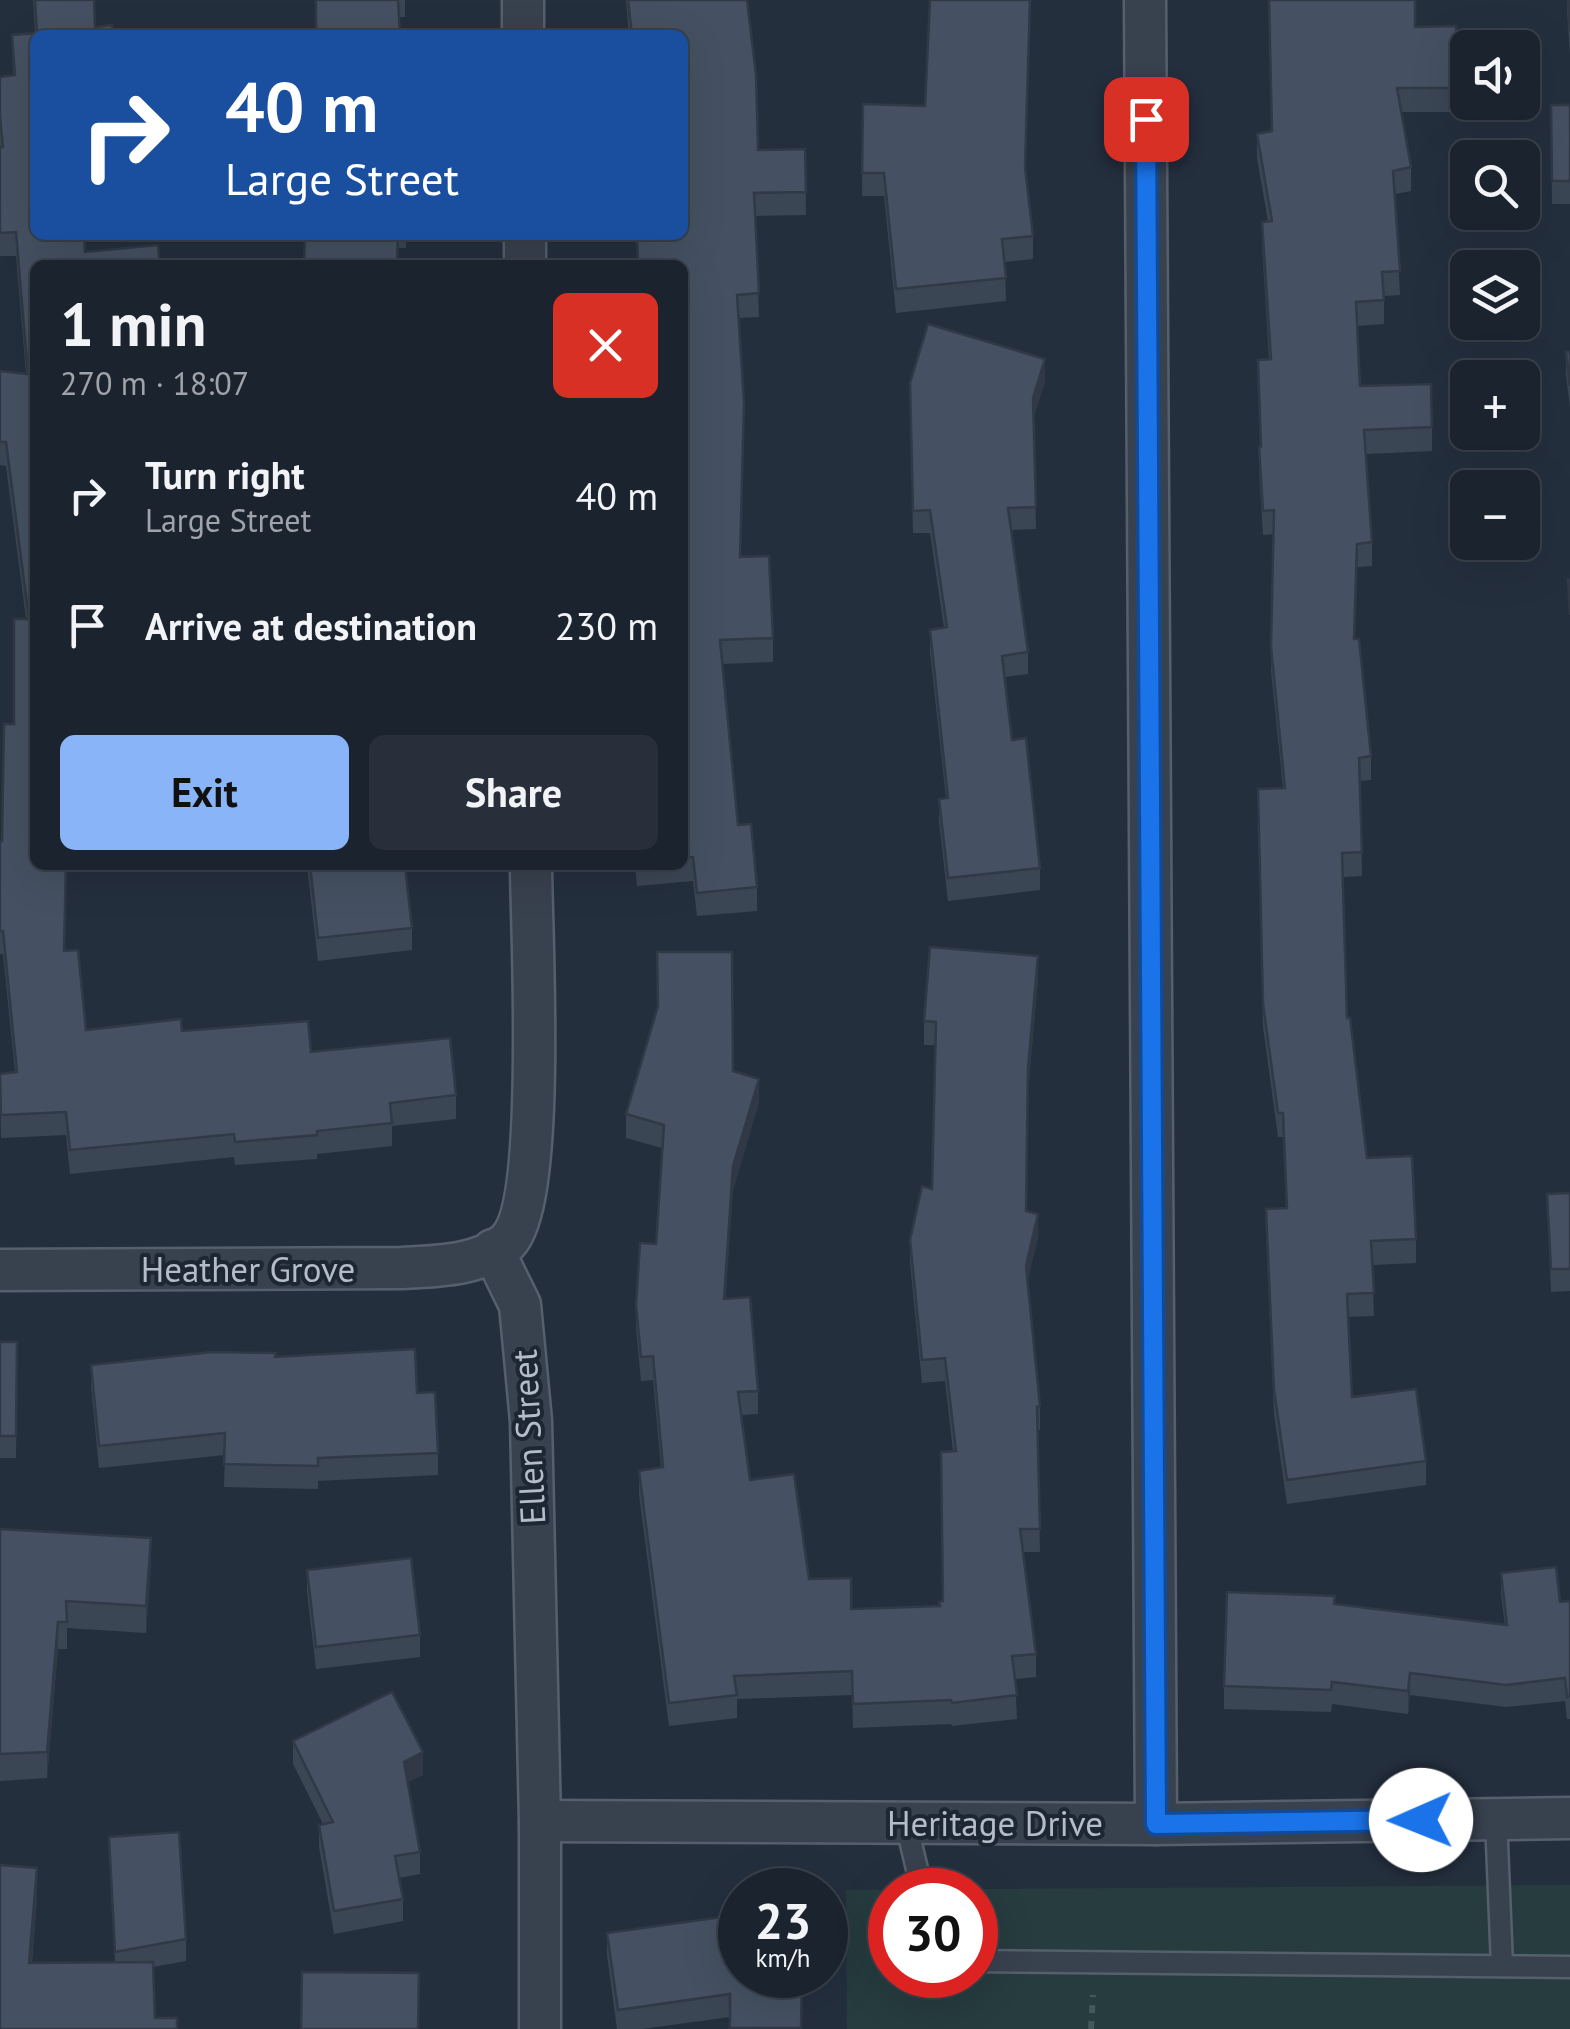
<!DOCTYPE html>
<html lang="en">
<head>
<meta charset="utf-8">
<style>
  :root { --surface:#1b232e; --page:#282f3a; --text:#f1f3f6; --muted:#a0a4aa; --line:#39404a; --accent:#8ab4f8 }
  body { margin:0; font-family:"PT Sans",sans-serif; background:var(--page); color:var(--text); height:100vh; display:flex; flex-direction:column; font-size:38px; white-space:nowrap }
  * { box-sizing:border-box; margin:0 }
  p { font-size:32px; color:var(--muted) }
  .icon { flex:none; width:55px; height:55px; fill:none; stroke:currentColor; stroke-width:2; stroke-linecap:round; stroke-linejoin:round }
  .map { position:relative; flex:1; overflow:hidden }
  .sheet { position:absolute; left:30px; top:260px; width:658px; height:610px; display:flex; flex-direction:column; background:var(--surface); border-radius:15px; box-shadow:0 10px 40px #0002,0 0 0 2px var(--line) }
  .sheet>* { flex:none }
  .guide { position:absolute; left:30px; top:30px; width:658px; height:210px; border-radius:15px; box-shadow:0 10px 40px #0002,0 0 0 2px var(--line); background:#1a4fa0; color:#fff; overflow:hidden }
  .controls { position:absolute; left:1450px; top:30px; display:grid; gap:20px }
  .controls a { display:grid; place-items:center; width:90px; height:90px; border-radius:15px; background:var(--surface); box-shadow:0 10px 40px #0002,0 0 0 2px var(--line); font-size:50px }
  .speed { position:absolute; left:718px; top:1868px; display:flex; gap:20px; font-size:50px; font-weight:700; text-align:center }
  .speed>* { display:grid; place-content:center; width:130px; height:130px; border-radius:50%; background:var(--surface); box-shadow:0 10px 40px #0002,0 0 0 2px var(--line); line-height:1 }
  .speed small { font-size:25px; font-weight:400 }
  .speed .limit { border:15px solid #d22; background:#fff; color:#111 }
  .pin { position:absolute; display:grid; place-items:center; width:85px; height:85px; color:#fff; margin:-42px; border-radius:20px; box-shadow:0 5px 15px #0006 }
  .me { position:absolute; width:110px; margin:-55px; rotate:269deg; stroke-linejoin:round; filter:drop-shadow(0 0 8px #0008) }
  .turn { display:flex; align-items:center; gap:35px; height:210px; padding:0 30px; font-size:45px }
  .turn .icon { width:130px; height:130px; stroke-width:2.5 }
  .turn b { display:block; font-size:70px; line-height:85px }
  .round { display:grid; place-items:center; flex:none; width:105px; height:105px; border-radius:15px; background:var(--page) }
  .head { display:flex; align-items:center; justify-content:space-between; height:170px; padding:0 30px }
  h1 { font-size:60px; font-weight:600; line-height:75px }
  .button { display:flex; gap:20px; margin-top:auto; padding:20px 30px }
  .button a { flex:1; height:115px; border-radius:15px; background:var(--accent); color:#111; font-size:40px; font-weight:600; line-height:115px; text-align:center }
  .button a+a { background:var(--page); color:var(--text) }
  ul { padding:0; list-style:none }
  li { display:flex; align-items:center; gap:30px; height:130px; padding:0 30px }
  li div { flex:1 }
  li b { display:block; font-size:38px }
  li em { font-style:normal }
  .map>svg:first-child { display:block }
  .green { fill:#263c3f; fill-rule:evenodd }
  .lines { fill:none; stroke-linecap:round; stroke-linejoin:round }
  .service-casing { stroke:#565f6c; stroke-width:25 }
  .minor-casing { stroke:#565f6c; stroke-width:45 }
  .path { stroke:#44595c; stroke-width:6; stroke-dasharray:8 8; stroke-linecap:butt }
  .service { stroke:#38414e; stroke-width:20 }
  .minor { stroke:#38414e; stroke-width:40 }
  .wall { fill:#3b4654 }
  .shaded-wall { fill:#303945 }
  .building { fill:#455162; stroke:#303945; stroke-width:2.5 }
  .route-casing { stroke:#114b97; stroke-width:25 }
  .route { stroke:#1a73e8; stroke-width:18 }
  .labels { text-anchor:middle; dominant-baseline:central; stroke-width:8; stroke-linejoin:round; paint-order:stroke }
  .street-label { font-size:35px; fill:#b4bcc9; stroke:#1d2633 }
</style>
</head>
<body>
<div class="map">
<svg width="1570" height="2029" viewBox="0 0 1570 2029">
  <rect width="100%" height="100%" fill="#242f3e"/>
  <path class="green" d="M 1570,1885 L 1570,2029 L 847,2029 L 846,1890 ZM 890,1890 L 975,1890 L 975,1975 L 890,1975 Z"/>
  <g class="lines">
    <defs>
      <g id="service">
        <path d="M 1496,1819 L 1502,1966"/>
        <path d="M 906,1823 L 922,1890"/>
        <path d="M 975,1961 L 1570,1967"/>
      </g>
      <g id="minor">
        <path d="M 523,0 L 523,35"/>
        <path d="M 1145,0 L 1156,1824"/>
        <path d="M 525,235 L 525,265"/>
        <path d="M 493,1250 L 520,1305 L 531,1421 L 540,1821 L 540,2029"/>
        <path d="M 0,1270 L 402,1268 C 436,1266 477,1266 505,1244 C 548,1209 531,929 531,865"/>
        <path d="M 540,1821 L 1156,1824 L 1570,1818"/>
      </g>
    </defs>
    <use href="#service" class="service-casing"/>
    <use href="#minor" class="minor-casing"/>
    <path class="path" d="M 1091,2029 L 1093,1995"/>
    <use href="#service" class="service"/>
    <use href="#minor" class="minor"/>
  </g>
  <g class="wall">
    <path d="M 33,0 L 94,0 L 35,35 L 35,265 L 64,951 L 86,1030 L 182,1031 L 311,1052 L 456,1095 L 456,1119 L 392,1126 L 392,1146 L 317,1154 L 317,1159 L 235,1165 L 234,1157 L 70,1174 L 66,1135 L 1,1138 L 0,1074 L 15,1072 L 3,954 L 0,954 L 0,841 L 2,841 L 26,619 L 6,466 L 0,465 L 0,371 L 26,374 L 16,256 L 0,256 L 0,77 L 13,75 L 12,35 L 35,33 Z"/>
    <path d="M 316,0 L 405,0 L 405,17 L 399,17 Z"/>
    <path d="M 626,0 L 747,0 L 758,150 L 805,149 L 806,215 L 755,216 L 759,317 L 738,318 L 741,557 L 773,638 L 773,662 L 722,664 L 738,825 L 757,887 L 757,911 L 697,916 L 693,881 L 637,886 L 635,865 L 682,865 L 682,35 L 629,35 Z"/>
    <path d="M 1567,0 L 1570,0 L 1570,55 L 1567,10 Z"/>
    <path d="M 1456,26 L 1456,112 L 1401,112 L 1411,167 L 1411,191 L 1395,194 L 1400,295 L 1384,296 L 1384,324 L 1357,326 L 1360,386 L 1432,427 L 1432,451 L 1366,454 L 1372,542 L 1372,566 L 1357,567 L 1355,639 L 1371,756 L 1371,780 L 1360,781 L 1362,876 L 1343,877 L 1347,1018 L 1367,1158 L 1416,1239 L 1416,1263 L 1372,1265 L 1374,1316 L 1348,1317 L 1352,1397 L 1426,1461 L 1426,1485 L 1287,1504 L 1274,1414 L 1266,1232 L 1266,1209 L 1286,1208 L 1283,1137 L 1278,1137 L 1263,1027 L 1258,813 L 1283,788 L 1271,671 L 1274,534 L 1263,535 L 1259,471 L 1259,447 L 1260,447 L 1258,360 L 1269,360 L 1262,245 L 1262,222 L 1268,221 L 1257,158 L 1257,134 L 1272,132 L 1415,27 Z"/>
    <path d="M 863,104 L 925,106 L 1026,172 L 1033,236 L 1033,259 L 1005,262 L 1006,301 L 896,313 L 884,196 L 862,196 Z"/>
    <path d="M 1551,105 L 1570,105 L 1570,204 L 1552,204 Z"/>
    <path d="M 305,235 L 406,235 L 406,248 L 399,248 L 398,265 L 304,265 Z"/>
    <path d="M 1566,352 L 1570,352 L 1570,408 L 1566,375 Z"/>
    <path d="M 1045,382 L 1033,418 L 1036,529 L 1011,530 L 1028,652 L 1028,674 L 1005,677 L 1012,740 L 1040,868 L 1040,890 L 948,901 L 939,821 L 939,799 L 946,798 L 930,652 L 930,630 L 944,628 L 930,533 L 913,533 L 910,405 Z"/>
    <path d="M 307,865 L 405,865 L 412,928 L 412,950 L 318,961 Z"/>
    <path d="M 1038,979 L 1028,1092 L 1027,1211 L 1038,1237 L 1027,1282 L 1040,1406 L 1040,1430 L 1038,1430 L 1040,1552 L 1023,1552 L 1036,1654 L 1036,1677 L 1015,1679 L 1017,1719 L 952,1726 L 951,1724 L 853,1728 L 852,1695 L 737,1699 L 737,1718 L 669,1726 L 639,1494 L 639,1471 L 661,1468 L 653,1380 L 641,1381 L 636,1328 L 636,1305 L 656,1244 L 662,1148 L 626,1138 L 626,1114 L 733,1071 L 759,1102 L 733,1190 L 725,1299 L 758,1391 L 758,1414 L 741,1415 L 750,1480 L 809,1579 L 851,1609 L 939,1606 L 943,1601 L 953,1451 L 945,1381 L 922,1383 L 910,1263 L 910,1240 L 932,1189 L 935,1045 L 924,1045 L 924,1021 Z"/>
    <path d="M 1570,1193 L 1570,1291 L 1551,1292 L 1547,1194 Z"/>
    <path d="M 0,1342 L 17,1342 L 16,1458 L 0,1458 Z"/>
    <path d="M 275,1357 L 417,1393 L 438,1453 L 438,1475 L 318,1481 L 318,1489 L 224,1487 L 225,1455 L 99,1468 L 91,1387 L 91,1365 Z"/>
    <path d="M 0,1529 L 151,1564 L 146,1633 L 67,1628 L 67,1649 L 58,1649 L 47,1778 L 0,1781 Z"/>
    <path d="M 307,1570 L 420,1635 L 420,1657 L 316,1669 L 307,1592 Z"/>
    <path d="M 1501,1573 L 1560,1602 L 1570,1601 L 1570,1719 L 1567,1719 L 1565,1701 L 1506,1707 L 1410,1695 L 1408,1714 L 1332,1704 L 1331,1712 L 1224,1709 L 1224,1686 L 1334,1604 L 1505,1625 L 1501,1595 Z"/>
    <path d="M 293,1741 L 423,1775 L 408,1782 L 420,1852 L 420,1874 L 399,1878 L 403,1899 L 403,1921 L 334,1934 L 319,1847 L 319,1825 L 323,1824 L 293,1764 Z"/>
    <path d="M 109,1837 L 186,1939 L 186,1961 L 153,1967 L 155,2018 L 0,2029 L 37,1898 L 32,1963 L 115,1962 Z"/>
    <path d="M 607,1933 L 802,1975 L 801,2029 L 730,2029 L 730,2017 L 642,2029 L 617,2029 L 607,1955 Z"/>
  </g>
  <g class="shaded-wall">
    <path d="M 1045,359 L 1045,382 L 1033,420 L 1033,398 Z"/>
    <path d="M 1038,956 L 1038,979 L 1028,1092 L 1028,1068 Z"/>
    <path d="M 759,1079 L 759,1102 L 733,1190 L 724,1323 L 724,1299 L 733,1166 Z"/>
    <path d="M 1038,1214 L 1038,1237 L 1026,1289 L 1026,1266 Z"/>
    <path d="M 151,1538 L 151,1564 L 146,1633 L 146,1606 Z"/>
    <path d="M 58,1622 L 58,1649 L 47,1778 L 47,1752 Z"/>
    <path d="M 1410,1673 L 1410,1695 L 1408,1714 L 1408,1691 Z"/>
    <path d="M 423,1752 L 423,1775 L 404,1784 L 404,1762 Z"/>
    <path d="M 37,1868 L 37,1898 L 29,1993 L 29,1963 Z"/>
  </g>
  <g class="building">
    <path d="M 35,0 L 94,0 L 95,27 L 112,25 L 113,35 L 35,35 L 35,235 L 84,235 L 85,252 L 158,245 L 160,265 L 35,265 L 35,865 L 66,865 L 64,951 L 78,950 L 86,1030 L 181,1019 L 182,1031 L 308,1021 L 311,1052 L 450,1038 L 456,1095 L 390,1103 L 392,1123 L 317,1131 L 317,1135 L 235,1142 L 234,1134 L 70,1150 L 66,1112 L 1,1115 L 0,1074 L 17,1072 L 3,931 L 0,931 L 0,841 L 2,841 L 4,724 L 14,724 L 14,619 L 29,619 L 6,442 L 0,442 L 0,371 L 28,374 L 16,232 L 0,233 L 0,147 L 3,147 L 0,116 L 0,77 L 15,75 L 12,35 L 37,33 Z"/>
    <path d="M 316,0 L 398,0 L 400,35 L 316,35 Z"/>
    <path d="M 628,0 L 747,0 L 756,75 L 758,150 L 805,149 L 806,192 L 754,193 L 759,293 L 737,295 L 744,403 L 740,557 L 769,556 L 773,638 L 720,640 L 738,825 L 751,824 L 757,887 L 697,893 L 693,857 L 682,858 L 682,265 L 638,265 L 637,235 L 682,235 L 682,35 L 632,35 Z"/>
    <path d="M 930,0 L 1030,0 L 1025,167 L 1033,236 L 1002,239 L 1006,278 L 896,289 L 884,173 L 862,173 L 863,104 L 925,106 Z"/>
    <path d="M 1269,0 L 1415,0 L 1415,27 L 1456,26 L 1456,88 L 1397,88 L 1411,167 L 1393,171 L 1400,271 L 1382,272 L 1384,300 L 1356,302 L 1360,386 L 1431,384 L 1432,427 L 1364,430 L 1372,542 L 1357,544 L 1354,639 L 1359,639 L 1371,756 L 1359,758 L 1362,852 L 1342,853 L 1347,1018 L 1350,1018 L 1367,1158 L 1412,1156 L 1416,1239 L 1371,1241 L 1374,1293 L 1347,1294 L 1352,1397 L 1416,1389 L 1426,1461 L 1287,1480 L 1274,1390 L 1266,1209 L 1287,1208 L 1283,1113 L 1278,1113 L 1263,1004 L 1258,789 L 1285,788 L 1271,647 L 1274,510 L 1263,511 L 1259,447 L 1261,447 L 1258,360 L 1271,359 L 1262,222 L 1272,221 L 1257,134 L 1272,131 Z"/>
    <path d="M 1568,0 L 1570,0 L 1570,32 Z"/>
    <path d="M 1551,105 L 1570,105 L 1570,181 L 1552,181 Z"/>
    <path d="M 305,235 L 398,235 L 397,265 L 304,265 Z"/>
    <path d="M 928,324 L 1045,359 L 1033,398 L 1036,507 L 1008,508 L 1028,652 L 1002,656 L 1012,740 L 1026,738 L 1040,868 L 948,878 L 939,799 L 948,798 L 930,630 L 947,627 L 930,510 L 913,511 L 910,383 Z"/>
    <path d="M 1566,352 L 1570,352 L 1570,386 Z"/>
    <path d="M 1568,580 L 1570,580 L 1570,615 Z"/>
    <path d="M 310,865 L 405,865 L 412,928 L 318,938 Z"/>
    <path d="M 930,947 L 1038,956 L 1028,1068 L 1026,1211 L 1038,1214 L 1026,1266 L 1040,1406 L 1037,1407 L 1040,1529 L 1020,1529 L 1036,1654 L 1012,1656 L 1017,1695 L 952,1703 L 951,1700 L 853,1704 L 852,1671 L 734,1676 L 737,1695 L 669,1703 L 639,1471 L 663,1467 L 653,1356 L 641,1357 L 636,1305 L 640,1243 L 656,1244 L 664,1125 L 626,1114 L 658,1006 L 657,952 L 732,952 L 733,1071 L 759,1079 L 733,1166 L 724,1299 L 750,1297 L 758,1391 L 738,1392 L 750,1480 L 794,1474 L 809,1579 L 851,1578 L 851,1609 L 940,1606 L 939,1602 L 943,1601 L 941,1452 L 956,1451 L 945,1358 L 922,1360 L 910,1240 L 922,1186 L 932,1189 L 936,1022 L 924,1021 Z"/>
    <path d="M 1570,1193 L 1570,1269 L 1551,1269 L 1547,1194 Z"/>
    <path d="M 0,1342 L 17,1342 L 16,1436 L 0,1436 Z"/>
    <path d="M 415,1349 L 417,1393 L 435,1392 L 438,1453 L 318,1458 L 318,1466 L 224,1464 L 225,1433 L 99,1446 L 91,1365 L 212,1352 L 276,1353 L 275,1357 Z"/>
    <path d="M 0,1529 L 151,1538 L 146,1606 L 66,1601 L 67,1622 L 58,1622 L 47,1752 L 0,1754 Z"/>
    <path d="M 411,1558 L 420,1635 L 316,1647 L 307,1570 Z"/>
    <path d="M 1556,1567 L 1560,1602 L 1570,1601 L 1570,1696 L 1567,1697 L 1565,1678 L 1506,1685 L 1410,1673 L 1408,1691 L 1332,1682 L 1331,1690 L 1224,1686 L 1227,1592 L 1335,1596 L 1334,1604 L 1507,1625 L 1501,1573 Z"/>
    <path d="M 392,1692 L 423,1752 L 404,1762 L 420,1852 L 395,1856 L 403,1899 L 334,1911 L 319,1825 L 333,1822 L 293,1741 Z"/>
    <path d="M 179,1832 L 186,1939 L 115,1952 L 109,1837 Z"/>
    <path d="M 0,1865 L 37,1868 L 29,1963 L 153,1962 L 155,2018 L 177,2018 L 177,2029 L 0,2029 Z"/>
    <path d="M 729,1916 L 740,1916 L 740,1975 L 802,1975 L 801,2028 L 730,2028 L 730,1994 L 618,2010 L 607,1933 Z"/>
    <path d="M 302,1972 L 419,1973 L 418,2029 L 301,2029 Z"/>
  </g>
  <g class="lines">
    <defs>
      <path id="route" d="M 1146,119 L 1156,1824 L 1421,1820"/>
    </defs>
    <use href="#route" class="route-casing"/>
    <use href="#route" class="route"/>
  </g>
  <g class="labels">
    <g class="street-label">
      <text x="248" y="1269">Heather Grove</text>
      <text transform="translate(528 1437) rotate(-93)">Ellen Street</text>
      <text x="995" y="1823">Heritage Drive</text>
    </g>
  </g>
</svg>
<div class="controls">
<a><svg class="icon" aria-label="sound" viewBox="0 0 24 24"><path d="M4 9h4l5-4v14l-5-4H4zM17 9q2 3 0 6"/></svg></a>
<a><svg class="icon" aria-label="search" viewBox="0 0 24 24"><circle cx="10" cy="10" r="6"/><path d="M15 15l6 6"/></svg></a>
<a><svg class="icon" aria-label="layers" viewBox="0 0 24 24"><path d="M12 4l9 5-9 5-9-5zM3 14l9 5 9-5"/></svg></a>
<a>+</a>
<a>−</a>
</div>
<div class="speed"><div>23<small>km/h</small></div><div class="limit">30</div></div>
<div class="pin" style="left:1146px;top:119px;background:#d93025"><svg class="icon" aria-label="arrive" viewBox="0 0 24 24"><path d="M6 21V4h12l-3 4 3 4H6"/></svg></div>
<svg class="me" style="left:1421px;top:1820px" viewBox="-20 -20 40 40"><circle r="19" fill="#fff"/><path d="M0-13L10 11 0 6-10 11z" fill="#1a73e8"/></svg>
<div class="guide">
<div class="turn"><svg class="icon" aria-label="right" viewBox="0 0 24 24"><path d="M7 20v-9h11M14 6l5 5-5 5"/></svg><div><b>40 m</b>Large Street</div></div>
</div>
<section class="sheet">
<div class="head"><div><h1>1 min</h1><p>270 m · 18:07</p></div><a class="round" style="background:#d93025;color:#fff"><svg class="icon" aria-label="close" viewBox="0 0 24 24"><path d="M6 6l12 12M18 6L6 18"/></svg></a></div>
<ul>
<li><svg class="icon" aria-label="right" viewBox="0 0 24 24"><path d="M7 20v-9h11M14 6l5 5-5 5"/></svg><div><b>Turn right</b><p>Large Street</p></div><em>40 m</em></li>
<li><svg class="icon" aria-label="arrive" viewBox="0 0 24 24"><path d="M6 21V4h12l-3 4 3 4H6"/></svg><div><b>Arrive at destination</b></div><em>230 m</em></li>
</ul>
<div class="button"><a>Exit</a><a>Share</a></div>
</section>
</div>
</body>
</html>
